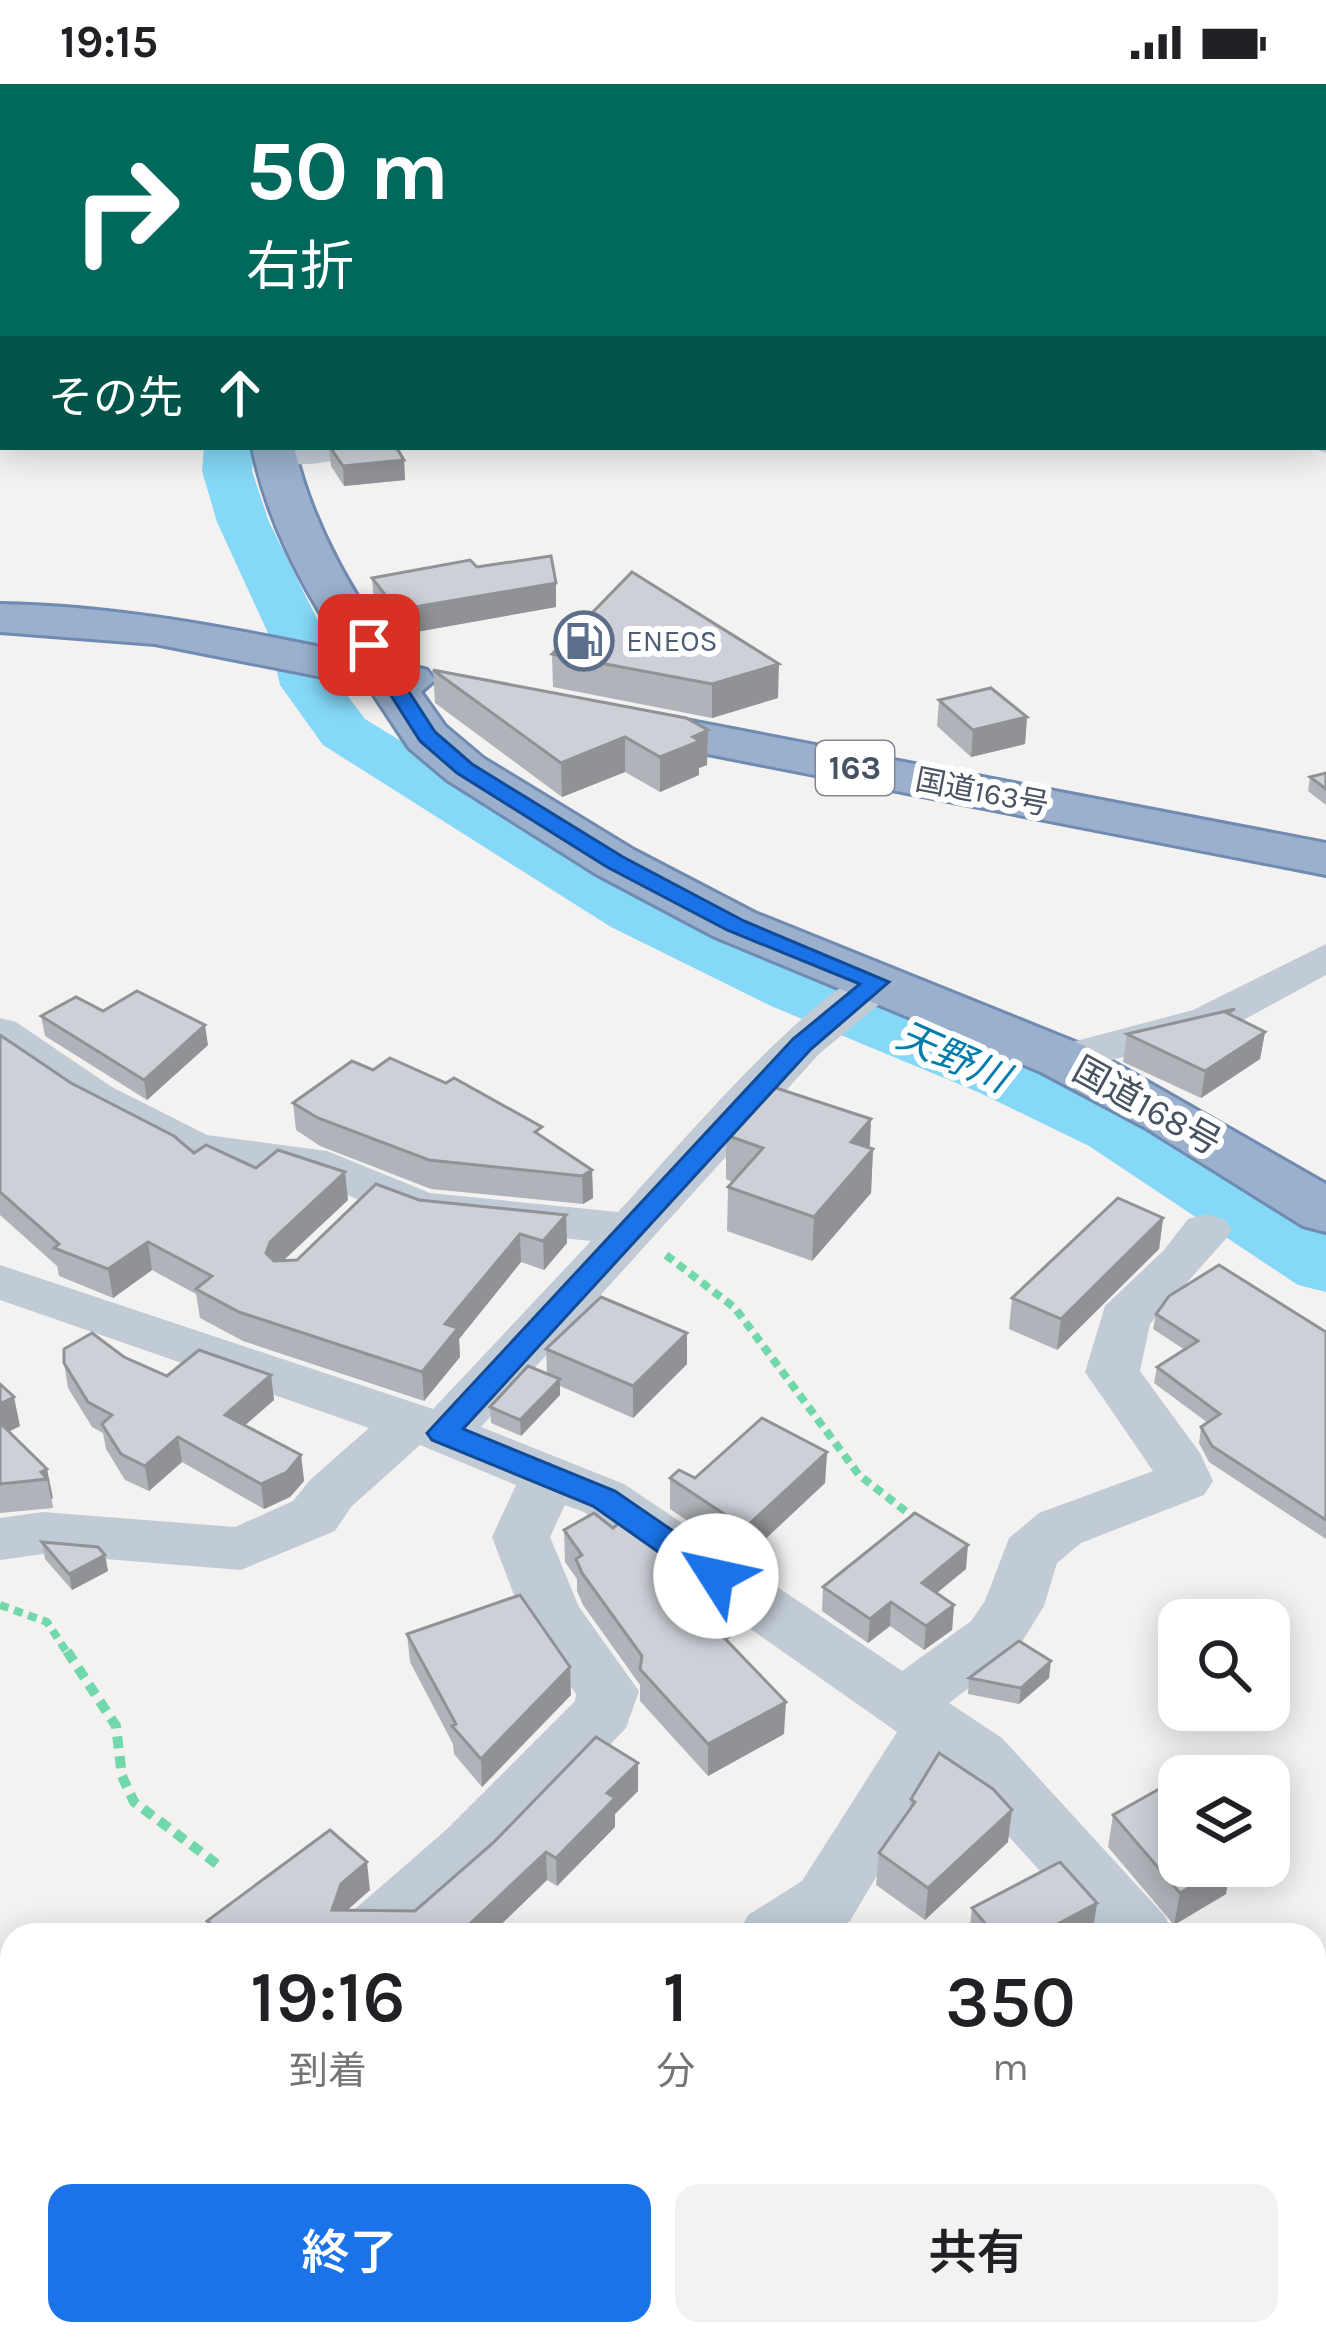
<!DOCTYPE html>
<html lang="ja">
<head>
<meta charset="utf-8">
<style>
  :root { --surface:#fff; --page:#f2f2f2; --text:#202124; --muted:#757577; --accent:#1a73e8 }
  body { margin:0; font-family:Karla,"Noto Sans JP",sans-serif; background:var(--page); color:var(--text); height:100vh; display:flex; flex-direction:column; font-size:45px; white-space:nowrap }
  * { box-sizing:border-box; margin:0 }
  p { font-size:39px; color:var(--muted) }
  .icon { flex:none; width:66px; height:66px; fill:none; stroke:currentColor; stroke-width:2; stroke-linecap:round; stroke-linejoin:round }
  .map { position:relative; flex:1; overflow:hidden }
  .details { position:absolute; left:0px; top:1839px; width:1326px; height:423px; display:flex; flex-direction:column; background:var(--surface); border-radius:36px 36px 0 0; box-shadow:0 6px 30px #0003 }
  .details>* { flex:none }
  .guide { position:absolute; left:0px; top:0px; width:1326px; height:366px; box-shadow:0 6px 30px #0003; background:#00695c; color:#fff; overflow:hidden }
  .tools { position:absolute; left:1158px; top:1515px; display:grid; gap:24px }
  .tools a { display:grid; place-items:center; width:132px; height:132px; border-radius:24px; background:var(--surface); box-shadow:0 6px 30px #0003; font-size:60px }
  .pin { position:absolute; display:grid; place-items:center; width:102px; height:102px; color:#fff; margin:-51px; border-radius:24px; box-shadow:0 6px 18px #0006 }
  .me { position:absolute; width:132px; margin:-66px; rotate:305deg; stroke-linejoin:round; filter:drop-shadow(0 0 9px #0008) }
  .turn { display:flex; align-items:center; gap:42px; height:252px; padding:0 48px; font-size:54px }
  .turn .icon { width:156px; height:156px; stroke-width:2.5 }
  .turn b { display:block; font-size:84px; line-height:102px }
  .then { display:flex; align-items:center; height:114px; padding:0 48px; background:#0003; gap:24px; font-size:45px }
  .eta { display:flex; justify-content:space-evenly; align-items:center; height:204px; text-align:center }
  .eta b { font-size:72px; font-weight:600; line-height:84px }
  .button { display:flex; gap:24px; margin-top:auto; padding:24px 48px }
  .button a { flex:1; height:138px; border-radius:24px; background:var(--accent); color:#fff; font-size:48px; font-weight:600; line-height:138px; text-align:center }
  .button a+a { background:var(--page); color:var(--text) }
  .status { display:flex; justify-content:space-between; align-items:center; height:84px; padding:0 60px; background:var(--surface); direction:ltr }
  .status svg { height:33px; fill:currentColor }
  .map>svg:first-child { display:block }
  .green { fill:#bcf5d6 }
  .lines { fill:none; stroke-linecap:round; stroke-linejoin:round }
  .river { fill:#85d8f7; fill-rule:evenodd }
  .trunk-casing { stroke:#6f8bb1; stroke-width:6 }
  .path-far1 { stroke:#70d8aa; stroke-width:8; stroke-dasharray:9 6; stroke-linecap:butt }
  .path { stroke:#70d8aa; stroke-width:10; stroke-dasharray:12 8; stroke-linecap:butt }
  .minor { fill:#c1cbd5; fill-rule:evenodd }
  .trunk { fill:#9ab0cc; fill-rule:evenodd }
  .wall { fill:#b0b3b9 }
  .shaded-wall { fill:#909296 }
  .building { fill:#cdd0d7; stroke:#909296; stroke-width:3 }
  .route { fill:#1a73e8; stroke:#114b97; stroke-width:3 }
  .labels { text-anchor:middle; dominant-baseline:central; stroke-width:12; stroke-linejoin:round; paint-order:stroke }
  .far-service-label { font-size:30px; fill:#4e5e75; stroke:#fff; text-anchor:start }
  .far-street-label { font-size:30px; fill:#475362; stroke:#fff }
  .shield { fill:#fff; stroke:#7e8791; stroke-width:3 }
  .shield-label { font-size:33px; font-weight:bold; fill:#475362 }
  .street-label { font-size:36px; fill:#475362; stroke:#fff }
  .water-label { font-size:39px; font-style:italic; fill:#027daa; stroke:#fff }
</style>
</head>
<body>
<div class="status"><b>19:15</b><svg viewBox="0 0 49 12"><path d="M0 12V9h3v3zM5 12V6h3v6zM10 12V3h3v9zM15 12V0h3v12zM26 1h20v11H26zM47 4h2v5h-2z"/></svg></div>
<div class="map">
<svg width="1326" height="2260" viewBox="0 0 1326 2260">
  <rect width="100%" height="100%" fill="#f4f2f1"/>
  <path class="green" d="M 1108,0 L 1326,0 L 1326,255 L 1323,3 L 1100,3 Z"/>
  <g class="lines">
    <g class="river">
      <rect x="0" y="93" width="3" height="24"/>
      <path d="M 204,363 L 254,363 L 252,387 L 269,438 L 324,549 L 338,599 L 365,635 L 659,815 L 821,892 L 1141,1030 L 1326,1147 L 1326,1208 L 1298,1201 L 1089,1062 L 978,1008 L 771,922 L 611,843 L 323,661 L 280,601 L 268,549 L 217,438 L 202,387 Z"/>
    </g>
    <defs>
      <g id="trunk">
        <path d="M 0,83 L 3,84 L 3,104 L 0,103 Z"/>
        <path d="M 252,363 L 294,363 C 313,445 354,511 401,579 L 427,586 L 435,596 L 421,608 L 445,642 L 483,674 L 634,766 L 755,829 L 1085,962 L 1326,1100 L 1326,1148 L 1303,1142 L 1146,1044 L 1041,988 L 715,853 L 596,790 L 447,696 L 409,664 L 368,602 L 155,560 L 0,548 L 0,520 C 117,522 230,544 345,568 C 302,503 268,440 252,363 Z"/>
        <path d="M 623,624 L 1326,759 L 1326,791 L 605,650 L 598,639 L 605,628 Z"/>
      </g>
    </defs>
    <use href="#trunk" class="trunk-casing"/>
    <g class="path-far1">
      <path d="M 666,1171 L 735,1224 L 859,1391 L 917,1436"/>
      <path d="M 0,1521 L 47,1538 L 68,1570"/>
    </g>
    <path class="path" d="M 67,1567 L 116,1642 L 122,1692 L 134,1718 L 218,1781"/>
    <g class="minor">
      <path d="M 12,0 L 36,0 L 10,3 Z"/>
      <rect x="427" y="0" width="24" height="3"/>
      <rect x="0" y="150" width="3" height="16"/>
      <path d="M 1323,348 L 1326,349 L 1326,369 L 1310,363 L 1323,363 Z"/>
      <path d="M 365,363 C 349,380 274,388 258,371 L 267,363 Z"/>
      <path d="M 1326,860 L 1326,891 L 1225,946 L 1063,989 L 1046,985 L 1039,975 L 1046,965 L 1193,926 Z"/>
      <path d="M 877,885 L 893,889 L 900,899 L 893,909 L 819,970 L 481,1343 L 624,1400 L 902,1587 L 971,1537 L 985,1517 L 1009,1454 L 1039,1429 L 1153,1387 L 1085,1288 L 1105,1222 L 1164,1166 L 1188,1135 L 1206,1130 L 1224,1135 L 1232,1146 L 1224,1157 L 1150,1240 L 1140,1287 L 1200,1369 L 1213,1397 L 1204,1411 L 1081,1459 L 1057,1479 L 1044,1522 L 1015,1569 L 949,1619 L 1002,1654 L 1164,1831 L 1174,1851 L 1098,1851 L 943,1680 L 850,1837 L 827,1851 L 738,1851 L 748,1831 L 802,1797 L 897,1648 L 584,1428 L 565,1421 L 550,1453 L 579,1523 L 639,1607 L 626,1644 L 492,1784 L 418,1851 L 338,1851 L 348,1831 L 446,1746 L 575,1617 L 576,1610 L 522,1532 L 492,1453 L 516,1401 L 420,1361 L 351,1423 L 335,1447 L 241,1486 L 43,1470 L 0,1476 L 0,1434 L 43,1428 L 235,1443 L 293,1417 L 311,1395 L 369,1344 L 0,1216 L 0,1181 L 433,1325 L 591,1157 L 421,1140 L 299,1092 L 178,1075 L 78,1023 L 0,969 L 0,934 L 16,938 L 112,1003 L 207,1051 L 327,1067 L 430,1109 L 618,1128 C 669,1074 813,901 877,885 Z"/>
      <path d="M 1326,1899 L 1326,1961 L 1314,1965 L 1314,1903 Z"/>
      <path d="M 1314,2012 L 1326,2016 L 1326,2090 L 1314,2085 Z"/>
      <path d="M 12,2111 L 12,2209 L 0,2213 L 0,2116 Z"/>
    </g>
    <use href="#trunk" class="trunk"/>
  </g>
  <g class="wall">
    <rect x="643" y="0" width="167" height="3"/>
    <path d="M 329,363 L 404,376 L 405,396 L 344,402 L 331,382 Z"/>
    <path d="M 477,483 L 556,499 L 556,523 L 399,551 L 374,518 L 372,494 Z"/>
    <path d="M 632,488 L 778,614 L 712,634 L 553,603 L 552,570 Z"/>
    <path d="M 433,586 L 708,646 L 707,681 L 699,684 L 699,691 L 660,708 L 625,688 L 562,713 L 435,619 Z"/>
    <path d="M 939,616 L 1027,633 L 1025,660 L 971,673 L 937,642 Z"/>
    <path d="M 1326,689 L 1326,721 L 1308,707 L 1310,693 Z"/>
    <path d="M 103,927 L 208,961 L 147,1016 L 45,952 L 41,932 Z"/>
    <path d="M 1233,932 L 1265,948 L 1260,975 L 1201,1014 L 1123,978 L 1127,950 Z"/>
    <path d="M 0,951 L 71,999 L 194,1069 L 256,1084 L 348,1116 L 284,1176 L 297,1176 L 419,1116 L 566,1131 L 567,1159 L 544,1186 L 521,1178 L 459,1255 L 460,1273 L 424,1317 L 243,1257 L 200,1234 L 196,1210 L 152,1186 L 113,1214 L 59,1192 L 57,1182 L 0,1131 Z"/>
    <path d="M 293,1019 L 542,1053 L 592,1086 L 593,1114 L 583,1120 L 431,1105 L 320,1062 L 296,1046 Z"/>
    <path d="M 734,1028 L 871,1035 L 870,1064 L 873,1065 L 871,1109 L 812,1177 L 727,1147 L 728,1103 L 732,1098 L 726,1095 L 726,1051 L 733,1044 Z"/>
    <path d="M 1163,1134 L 1159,1165 L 1057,1266 L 1009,1245 L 1012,1214 Z"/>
    <path d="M 1156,1230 L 1326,1248 L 1326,1455 L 1209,1378 L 1199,1359 L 1201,1343 L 1208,1339 L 1154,1299 L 1157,1283 L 1185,1266 L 1153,1245 Z"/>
    <path d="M 687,1249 L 687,1280 L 633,1334 L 560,1302 L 560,1311 L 521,1352 L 491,1339 L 490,1323 L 547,1290 L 546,1265 Z"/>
    <path d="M 124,1273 L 167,1292 L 271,1291 L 274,1316 L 245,1341 L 301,1371 L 304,1397 L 290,1413 L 264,1425 L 182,1378 L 149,1407 L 125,1396 L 106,1365 L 103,1349 L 92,1343 L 68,1304 L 64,1279 Z"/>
    <path d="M 0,1300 L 20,1342 L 8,1348 L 47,1385 L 53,1424 L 0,1429 Z"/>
    <path d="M 827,1368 L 825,1399 L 744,1475 L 670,1425 L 670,1394 L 695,1394 Z"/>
    <path d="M 613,1444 L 741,1515 L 740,1547 L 726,1556 L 784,1650 L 708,1692 L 640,1617 L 640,1601 L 583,1521 L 577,1507 L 577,1495 L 565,1478 L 564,1446 Z"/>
    <path d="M 42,1458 L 105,1471 L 108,1487 L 72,1506 L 45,1475 Z"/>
    <path d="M 966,1485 L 936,1509 L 954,1521 L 952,1546 L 924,1566 L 890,1542 L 868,1559 L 822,1527 L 823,1503 Z"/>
    <path d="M 407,1550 L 571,1611 L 482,1703 L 454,1670 L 453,1660 L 410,1578 Z"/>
    <path d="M 969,1594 L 1049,1594 L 1019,1620 L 968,1610 Z"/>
    <path d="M 638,1707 L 615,1730 L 615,1743 L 557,1802 L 547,1796 L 490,1851 L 209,1851 L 207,1837 L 370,1806 L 347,1826 L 415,1827 Z"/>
    <path d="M 911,1715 L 1008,1758 L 925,1836 L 876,1801 L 879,1769 L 910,1725 Z"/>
    <path d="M 1113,1731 L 1226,1810 L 1174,1841 L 1108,1763 Z"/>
    <path d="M 1097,1819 L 1092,1851 L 969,1851 L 972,1824 Z"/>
    <path d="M 1020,2250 L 1092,2250 L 1084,2260 L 1033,2260 Z"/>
  </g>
  <g class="shaded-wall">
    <path d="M 404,376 L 405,396 L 344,402 L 343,382 Z"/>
    <path d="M 556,499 L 556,523 L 399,551 L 397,526 Z"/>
    <path d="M 779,580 L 778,614 L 712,634 L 712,600 Z"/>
    <path d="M 1027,633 L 1025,660 L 971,673 L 973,646 Z"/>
    <path d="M 708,646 L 707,681 L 699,684 L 699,691 L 660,708 L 660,673 L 693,653 Z"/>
    <path d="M 625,653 L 625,688 L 562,713 L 561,679 Z"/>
    <path d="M 205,941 L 208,961 L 147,1016 L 144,996 Z"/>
    <path d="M 1265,948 L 1260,975 L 1201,1014 L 1205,987 Z"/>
    <path d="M 871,1035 L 869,1070 L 873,1065 L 871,1109 L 812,1177 L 814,1133 L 851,1058 Z"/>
    <path d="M 592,1086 L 593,1114 L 583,1120 L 582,1092 Z"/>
    <path d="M 345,1088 L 348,1116 L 273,1186 L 266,1169 L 270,1158 Z"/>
    <path d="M 566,1131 L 567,1159 L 544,1186 L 543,1157 Z"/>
    <path d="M 1163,1134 L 1159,1165 L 1057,1266 L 1061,1235 Z"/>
    <path d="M 520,1150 L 521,1178 L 459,1255 L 460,1273 L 424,1317 L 422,1288 L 445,1240 Z"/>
    <path d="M 148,1158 L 152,1186 L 113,1214 L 108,1185 Z"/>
    <path d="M 687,1249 L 687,1280 L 633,1334 L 633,1302 Z"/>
    <path d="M 271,1291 L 274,1316 L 228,1356 L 225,1331 Z"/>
    <path d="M 560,1295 L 560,1311 L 521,1352 L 520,1336 Z"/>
    <path d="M 14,1313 L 20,1342 L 0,1352 L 0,1320 Z"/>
    <path d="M 178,1353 L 182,1378 L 149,1407 L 145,1382 Z"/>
    <path d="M 827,1368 L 825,1399 L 744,1475 L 745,1444 Z"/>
    <path d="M 301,1371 L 304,1397 L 290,1413 L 264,1425 L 261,1400 Z"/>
    <path d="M 47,1385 L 53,1414 L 51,1415 L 47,1395 L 41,1388 Z"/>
    <path d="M 968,1461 L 966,1485 L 920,1523 L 922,1499 Z"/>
    <path d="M 105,1471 L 108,1487 L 72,1506 L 69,1490 Z"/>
    <path d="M 741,1515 L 740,1547 L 707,1569 L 708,1537 Z"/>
    <path d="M 891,1518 L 890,1542 L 868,1559 L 870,1535 Z"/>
    <path d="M 954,1521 L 952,1546 L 924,1566 L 926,1542 Z"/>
    <path d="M 1051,1577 L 1049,1594 L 1019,1620 L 1021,1604 Z"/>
    <path d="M 570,1583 L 571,1611 L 482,1703 L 481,1675 Z"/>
    <path d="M 786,1618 L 784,1650 L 708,1692 L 708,1660 Z"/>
    <path d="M 638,1679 L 638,1707 L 615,1730 L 615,1743 L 557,1802 L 556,1774 L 607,1709 Z"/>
    <path d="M 1012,1726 L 1008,1758 L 925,1836 L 928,1804 Z"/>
    <path d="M 546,1768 L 547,1796 L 490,1851 L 458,1851 Z"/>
    <path d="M 367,1778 L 370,1806 L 344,1829 L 332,1826 L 341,1800 Z"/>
    <path d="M 1226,1782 L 1231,1782 L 1226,1810 L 1174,1841 L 1180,1809 Z"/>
    <path d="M 1097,1819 L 1092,1851 L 1037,1851 Z"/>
    <path d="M 1071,2250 L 1092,2250 L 1084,2260 L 1067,2260 Z"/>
  </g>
  <g class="building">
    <path d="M 102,0 L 392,0 L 396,1 L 93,3 L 91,1 Z"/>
    <path d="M 660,0 L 799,0 L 790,3 L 671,3 Z"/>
    <path d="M 330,363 L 396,363 L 404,376 L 343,382 Z"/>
    <path d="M 551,472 L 556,499 L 397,526 L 372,494 L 470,476 L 477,483 Z"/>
    <path d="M 632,488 L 779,580 L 712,600 L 552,570 Z"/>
    <path d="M 433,586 L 686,634 L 708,646 L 693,653 L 700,657 L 660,673 L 625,653 L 561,679 Z"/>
    <path d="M 991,604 L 1027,633 L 973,646 L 939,616 Z"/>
    <path d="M 1326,689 L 1326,705 L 1310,693 Z"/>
    <path d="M 137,907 L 205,941 L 144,996 L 41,932 L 76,913 L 103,927 Z"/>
    <path d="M 1235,925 L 1227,929 L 1265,948 L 1205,987 L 1127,950 Z"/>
    <path d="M 0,951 L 71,999 L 174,1052 L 194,1069 L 206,1061 L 256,1084 L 278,1066 L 345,1088 L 270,1158 L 266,1169 L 274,1177 L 297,1176 L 376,1100 L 419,1116 L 566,1131 L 543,1157 L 520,1150 L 445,1240 L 458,1244 L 422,1288 L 239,1228 L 196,1205 L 212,1192 L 148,1158 L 108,1185 L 54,1164 L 59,1160 L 0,1108 Z"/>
    <path d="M 390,974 L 446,999 L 454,994 L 542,1043 L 535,1048 L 592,1086 L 582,1092 L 429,1076 L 318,1034 L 293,1019 L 352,977 L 373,986 Z"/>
    <path d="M 761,999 L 871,1035 L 851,1058 L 873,1065 L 814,1133 L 728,1103 L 763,1064 L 726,1051 L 745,1032 L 734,1028 Z"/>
    <path d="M 1118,1114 L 1163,1134 L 1061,1235 L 1012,1214 Z"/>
    <path d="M 1219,1181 L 1326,1248 L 1326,1436 L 1212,1362 L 1201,1343 L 1220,1330 L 1157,1283 L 1198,1257 L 1156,1230 L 1169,1212 Z"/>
    <path d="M 601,1213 L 687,1249 L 633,1302 L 546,1265 Z"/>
    <path d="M 92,1249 L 124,1273 L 167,1292 L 199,1266 L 271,1291 L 225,1331 L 301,1371 L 287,1388 L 261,1400 L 178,1353 L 145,1382 L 121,1370 L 102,1340 L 112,1331 L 88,1318 L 64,1279 L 64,1265 Z"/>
    <path d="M 528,1282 L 560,1295 L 520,1336 L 490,1323 Z"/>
    <path d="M 0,1300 L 14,1313 L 0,1320 Z"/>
    <path d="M 762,1334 L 827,1368 L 745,1444 L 670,1394 L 679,1386 L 695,1394 Z"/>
    <path d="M 0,1339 L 47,1385 L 41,1388 L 47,1395 L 0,1400 Z"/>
    <path d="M 594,1429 L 613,1444 L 627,1432 L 741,1515 L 708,1537 L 786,1618 L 708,1660 L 640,1585 L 642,1572 L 582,1489 L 576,1475 L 582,1471 L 564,1446 Z"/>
    <path d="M 915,1429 L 968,1461 L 922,1499 L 954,1521 L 926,1542 L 891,1518 L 870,1535 L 823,1503 Z"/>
    <path d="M 42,1458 L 98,1463 L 105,1471 L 69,1490 Z"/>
    <path d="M 520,1511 L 570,1583 L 481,1675 L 452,1642 L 456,1640 L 407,1550 Z"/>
    <path d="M 1019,1557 L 1051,1577 L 1021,1604 L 969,1594 Z"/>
    <path d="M 596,1653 L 638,1679 L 607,1709 L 615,1714 L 556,1774 L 546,1768 L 458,1851 L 223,1851 L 207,1837 L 330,1746 L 367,1778 L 341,1800 L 332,1826 L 415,1827 L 493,1759 Z"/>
    <path d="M 939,1669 L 993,1705 L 1012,1726 L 928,1804 L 879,1769 L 915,1718 L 911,1715 Z"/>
    <path d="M 1159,1705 L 1179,1725 L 1179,1782 L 1226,1782 L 1180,1809 L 1113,1731 Z"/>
    <path d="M 1060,1778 L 1097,1819 L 1037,1851 L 995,1851 L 972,1824 Z"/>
  </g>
  <path class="route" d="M 362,557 L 376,557 L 435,648 L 472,680 L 623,773 L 744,837 L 889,898 L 811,965 L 463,1345 L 615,1407 L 727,1484 L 732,1492 L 727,1500 L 704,1500 L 593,1422 L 432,1356 L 427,1349 L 793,955 L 860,900 L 727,846 L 607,783 L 457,689 L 420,657 L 359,561 Z"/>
  <defs>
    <symbol id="fuel-ring" viewBox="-11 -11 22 22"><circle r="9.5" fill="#fff" stroke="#5c6f8a" stroke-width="1.5"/><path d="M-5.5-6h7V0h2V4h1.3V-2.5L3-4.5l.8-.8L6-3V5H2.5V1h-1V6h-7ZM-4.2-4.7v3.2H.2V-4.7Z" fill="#5c6f8a"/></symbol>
  </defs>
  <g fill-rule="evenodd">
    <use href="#fuel-ring" x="551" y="524" width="66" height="66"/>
  </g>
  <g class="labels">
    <g class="far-service-label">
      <text x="626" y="557">ENEOS</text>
    </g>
    <g class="far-street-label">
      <text transform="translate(982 708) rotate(11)">国道163号</text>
    </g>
    <rect class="shield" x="816" y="657" width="78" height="54" rx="9"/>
    <g class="shield-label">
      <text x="855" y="684">163</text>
    </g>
    <g class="street-label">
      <text transform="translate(1147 1022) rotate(29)">国道168号</text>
    </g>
    <g class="water-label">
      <text transform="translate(953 973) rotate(24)">天野川</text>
    </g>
  </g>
</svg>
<div class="tools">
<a><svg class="icon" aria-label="search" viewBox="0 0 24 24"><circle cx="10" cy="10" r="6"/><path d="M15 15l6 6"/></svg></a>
<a><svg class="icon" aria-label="layers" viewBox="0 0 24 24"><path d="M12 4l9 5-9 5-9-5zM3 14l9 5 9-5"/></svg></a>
</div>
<div class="pin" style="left:369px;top:561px;background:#d93025"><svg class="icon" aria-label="arrive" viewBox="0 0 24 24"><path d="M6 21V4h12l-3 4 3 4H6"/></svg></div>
<svg class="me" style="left:716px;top:1492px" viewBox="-20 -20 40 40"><circle r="19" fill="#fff"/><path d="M0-13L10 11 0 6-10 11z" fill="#1a73e8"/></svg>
<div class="guide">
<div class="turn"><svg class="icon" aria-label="right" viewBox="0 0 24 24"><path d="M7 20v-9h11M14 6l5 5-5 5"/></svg><div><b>50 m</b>右折</div></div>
<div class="then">その先<svg class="icon" aria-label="ahead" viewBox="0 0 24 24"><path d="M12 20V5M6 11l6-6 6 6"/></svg></div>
</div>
<section class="details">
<div class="eta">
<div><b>19:16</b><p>到着</p></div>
<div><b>1</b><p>分</p></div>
<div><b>350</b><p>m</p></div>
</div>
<div class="button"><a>終了</a><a>共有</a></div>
</section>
</div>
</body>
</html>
